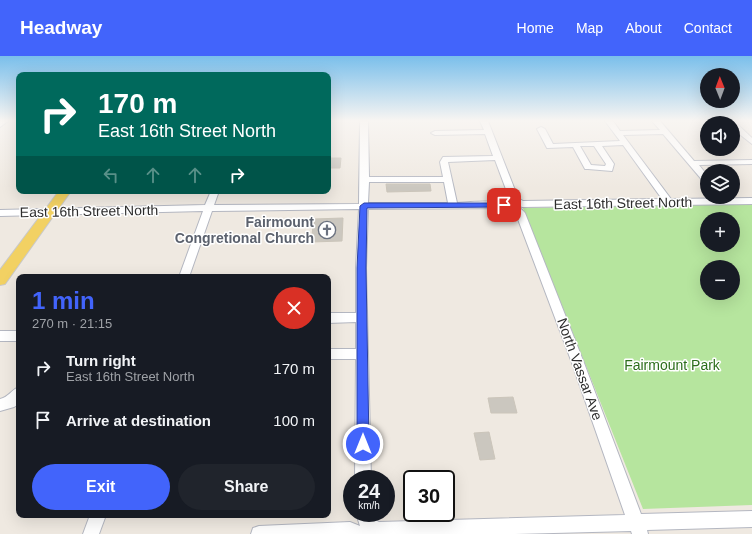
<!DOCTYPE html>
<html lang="en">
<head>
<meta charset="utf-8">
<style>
  :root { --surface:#171b24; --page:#20242c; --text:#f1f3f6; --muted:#9ea1a6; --accent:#4264fb }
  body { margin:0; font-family:Arial,sans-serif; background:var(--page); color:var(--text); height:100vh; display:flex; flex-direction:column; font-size:15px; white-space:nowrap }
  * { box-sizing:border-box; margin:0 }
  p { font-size:13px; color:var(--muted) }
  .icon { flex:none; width:22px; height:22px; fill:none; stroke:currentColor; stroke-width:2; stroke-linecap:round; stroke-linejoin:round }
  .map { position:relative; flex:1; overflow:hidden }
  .details { position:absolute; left:16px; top:218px; width:315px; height:244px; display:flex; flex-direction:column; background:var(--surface); border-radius:8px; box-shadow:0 4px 16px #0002 }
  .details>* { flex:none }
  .top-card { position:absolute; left:16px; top:16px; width:315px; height:122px; border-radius:8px; box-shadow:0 4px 16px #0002; background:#00695c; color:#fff; overflow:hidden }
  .needle { width:26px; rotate:359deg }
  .buttons { position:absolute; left:700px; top:12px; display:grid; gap:8px }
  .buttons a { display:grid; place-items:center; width:40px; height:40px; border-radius:50%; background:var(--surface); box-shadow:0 4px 16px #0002; font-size:20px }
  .speed { position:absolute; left:343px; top:414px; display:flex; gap:8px; font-size:20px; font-weight:700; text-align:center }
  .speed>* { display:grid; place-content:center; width:52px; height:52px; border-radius:50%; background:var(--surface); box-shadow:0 4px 16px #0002; line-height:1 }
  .speed small { font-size:10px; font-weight:400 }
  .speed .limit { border:2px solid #111; border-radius:6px; background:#fff; color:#111 }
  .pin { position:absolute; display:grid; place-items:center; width:34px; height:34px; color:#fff; margin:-17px; border-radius:8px; box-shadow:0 2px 6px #0006 }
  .me { position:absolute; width:44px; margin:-22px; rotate:0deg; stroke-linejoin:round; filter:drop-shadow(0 0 3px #0008) }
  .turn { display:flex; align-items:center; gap:14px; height:84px; padding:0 16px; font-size:18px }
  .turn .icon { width:52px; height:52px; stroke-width:2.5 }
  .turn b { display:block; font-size:28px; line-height:34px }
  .lanes { display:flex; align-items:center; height:38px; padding:0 16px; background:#0003; justify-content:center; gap:20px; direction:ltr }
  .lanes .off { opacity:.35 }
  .round { display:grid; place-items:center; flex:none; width:42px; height:42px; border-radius:21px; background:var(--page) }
  .head { display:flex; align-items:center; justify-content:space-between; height:68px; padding:0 16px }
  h1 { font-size:24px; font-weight:600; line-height:30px; color:var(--accent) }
  .action { display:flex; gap:8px; margin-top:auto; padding:8px 16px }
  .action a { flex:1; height:46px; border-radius:24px; background:var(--accent); color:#fff; font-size:16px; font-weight:600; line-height:46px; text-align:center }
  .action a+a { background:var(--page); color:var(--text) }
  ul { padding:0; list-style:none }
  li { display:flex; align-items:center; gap:12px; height:52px; padding:0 16px }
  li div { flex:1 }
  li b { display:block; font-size:15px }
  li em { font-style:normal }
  header { display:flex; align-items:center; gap:24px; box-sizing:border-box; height:56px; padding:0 20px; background:var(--accent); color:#fff }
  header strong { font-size:19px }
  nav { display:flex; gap:22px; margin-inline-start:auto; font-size:14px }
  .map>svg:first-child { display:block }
  .green { fill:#b6e59e; fill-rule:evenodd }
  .building { fill:#cbc7bf; stroke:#cbc5ba }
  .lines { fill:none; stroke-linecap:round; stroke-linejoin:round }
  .minor-casing { stroke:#b4b7c1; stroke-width:2 }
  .major-casing { stroke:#c9c9c9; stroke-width:2 }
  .minor { fill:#fff; fill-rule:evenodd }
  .major { fill:#f2d163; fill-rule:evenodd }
  .route { fill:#4264fb; stroke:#2b41a3 }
  .labels { text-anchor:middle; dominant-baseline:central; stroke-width:3; stroke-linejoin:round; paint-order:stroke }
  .street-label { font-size:14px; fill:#2e2e2e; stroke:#fff }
  .worship-label { font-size:14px; font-weight:bold; fill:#5b616d; stroke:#fff; text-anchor:end }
  .park-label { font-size:14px; fill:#2c6e1b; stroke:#fff }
</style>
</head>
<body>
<header>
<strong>Headway</strong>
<nav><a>Home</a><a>Map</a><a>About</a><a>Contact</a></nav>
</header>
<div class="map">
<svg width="752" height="478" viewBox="0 0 752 478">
  <rect width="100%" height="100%" fill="#efe9e1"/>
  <path class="green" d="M 752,148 L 752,449 L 643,453 L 523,152 ZM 707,163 L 733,163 L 733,189 L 707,189 ZM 707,211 L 733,211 L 733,237 L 707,237 Z"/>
  <g class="building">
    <path d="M 328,102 L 341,102 L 340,112 L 328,112 Z"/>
    <path d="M 386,128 L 430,128 L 431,135 L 387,136 Z"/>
    <path d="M 343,162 L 342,185 L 311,186 L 314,163 Z"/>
    <path d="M 513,341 L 517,357 L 491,357 L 488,342 Z"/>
    <path d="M 489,376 L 495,403 L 480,404 L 474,377 Z"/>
  </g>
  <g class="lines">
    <defs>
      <g id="minor">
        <path d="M 0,65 L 8,65 L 0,71 Z"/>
        <path d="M 360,65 L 368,65 L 369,121 L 443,121 L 440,106 L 443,101 L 493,100 L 485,78 L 435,79 L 431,77 L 435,75 L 484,74 L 480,65 L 488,65 L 518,142 L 523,145 L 662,143 L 623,89 L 602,90 L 614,108 L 612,115 L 588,113 L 585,113 L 573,91 L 547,92 L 537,73 L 541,71 L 545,73 L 553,88 L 620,85 L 605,65 L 613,65 L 620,75 L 660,74 L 652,65 L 660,65 L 694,105 L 752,104 L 752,108 L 699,109 L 707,119 L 706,126 L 703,125 L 663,78 L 623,79 L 671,143 L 752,142 L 752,148 L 522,151 L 510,144 L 495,104 L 448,106 L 457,147 C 475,146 513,141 525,157 L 584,307 L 641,458 L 752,455 L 752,471 L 647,474 L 648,478 L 632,478 L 631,475 L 515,478 L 251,478 L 253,472 L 259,470 L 350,466 L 360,470 L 356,457 L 372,457 L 373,463 L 379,466 L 625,459 L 572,307 L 516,158 L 513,155 L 503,152 L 368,153 L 366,212 L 371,423 L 355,423 L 356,303 L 328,303 L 328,293 L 356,293 L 356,266 L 328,267 L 328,257 L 356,257 L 356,212 L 359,153 L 212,155 L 189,221 L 179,221 L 203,155 L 0,160 L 0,154 L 205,149 L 211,135 L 219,135 L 214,149 L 359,148 ZM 580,90 L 594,90 L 606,108 L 605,110 L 591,109 ZM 369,126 L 444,126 L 448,147 L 368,147 Z"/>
        <path d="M 732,67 L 736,67 L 752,82 L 752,88 L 733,73 Z"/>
        <rect x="0" y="275" width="19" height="10"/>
        <path d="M 19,331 L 19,348 L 14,351 L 0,355 L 0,343 C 9,341 11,334 19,331 Z"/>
        <path d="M 90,459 L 106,459 L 99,478 L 83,478 Z"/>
      </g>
      <path id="major" d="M 59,135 L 71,135 L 5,228 L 0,229 L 0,214 Z"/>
    </defs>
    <use href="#minor" class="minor-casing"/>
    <use href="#major" class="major-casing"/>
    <use href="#minor" class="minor"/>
    <use href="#major" class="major"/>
  </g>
  <linearGradient id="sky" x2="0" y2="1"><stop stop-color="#7abfeb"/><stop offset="0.49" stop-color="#f8f5f2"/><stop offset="1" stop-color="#f8f5f2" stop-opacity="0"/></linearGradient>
  <rect width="752" height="132" fill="url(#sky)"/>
  <path class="route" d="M 364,147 L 504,147 L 508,149 L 504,151 L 367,152 L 366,212 L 369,388 L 367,392 L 363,394 L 359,392 L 357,388 L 357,212 L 360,150 Z"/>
  <defs>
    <symbol id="church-ring" viewBox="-11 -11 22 22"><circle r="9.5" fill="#fff" stroke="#6b7280" stroke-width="1.5"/><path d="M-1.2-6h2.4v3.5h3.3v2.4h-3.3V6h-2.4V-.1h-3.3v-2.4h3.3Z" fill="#6b7280"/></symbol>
  </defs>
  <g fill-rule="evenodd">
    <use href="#church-ring" x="317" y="164" width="20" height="20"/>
  </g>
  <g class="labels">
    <g class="street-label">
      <text transform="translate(623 147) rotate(-1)">East 16th Street North</text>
      <text transform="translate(89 155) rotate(-1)">East 16th Street North</text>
      <text transform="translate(580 313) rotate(70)">North Vassar Ave</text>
    </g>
    <g class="worship-label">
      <text x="314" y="166">Fairmount<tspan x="314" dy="16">Congretional Church</tspan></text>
    </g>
    <g class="park-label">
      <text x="672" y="309">Fairmount Park</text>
    </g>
  </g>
</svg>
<div class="buttons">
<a><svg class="needle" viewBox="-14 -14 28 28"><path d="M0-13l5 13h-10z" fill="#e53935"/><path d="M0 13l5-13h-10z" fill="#9ea1a6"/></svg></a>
<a><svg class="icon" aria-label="sound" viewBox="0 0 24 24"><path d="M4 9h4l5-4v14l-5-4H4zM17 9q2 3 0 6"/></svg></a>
<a><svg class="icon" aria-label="layers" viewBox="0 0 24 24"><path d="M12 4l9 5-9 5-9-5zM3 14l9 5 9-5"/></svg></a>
<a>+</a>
<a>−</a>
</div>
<div class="speed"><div>24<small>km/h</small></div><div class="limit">30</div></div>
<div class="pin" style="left:504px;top:149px;background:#d93025"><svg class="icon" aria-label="arrive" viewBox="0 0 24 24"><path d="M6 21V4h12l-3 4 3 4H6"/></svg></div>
<svg class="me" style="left:363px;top:388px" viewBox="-20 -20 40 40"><circle r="17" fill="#4264fb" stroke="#fff" stroke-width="3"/><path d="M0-11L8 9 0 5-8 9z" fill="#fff"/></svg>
<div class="top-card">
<div class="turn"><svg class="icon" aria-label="right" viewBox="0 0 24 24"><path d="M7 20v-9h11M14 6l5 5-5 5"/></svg><div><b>170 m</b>East 16th Street North</div></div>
<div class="lanes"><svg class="icon off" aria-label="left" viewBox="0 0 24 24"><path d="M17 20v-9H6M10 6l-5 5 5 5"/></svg><svg class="icon off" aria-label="ahead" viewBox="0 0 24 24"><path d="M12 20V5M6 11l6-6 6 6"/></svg><svg class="icon off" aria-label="ahead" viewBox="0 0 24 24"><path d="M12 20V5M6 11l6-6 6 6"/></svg><svg class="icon" aria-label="right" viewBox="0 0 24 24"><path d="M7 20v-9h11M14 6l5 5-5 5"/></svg></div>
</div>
<section class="details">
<div class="head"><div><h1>1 min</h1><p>270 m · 21:15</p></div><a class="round" style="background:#d93025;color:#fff"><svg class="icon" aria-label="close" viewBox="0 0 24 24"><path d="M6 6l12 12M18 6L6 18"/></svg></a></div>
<ul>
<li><svg class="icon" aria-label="right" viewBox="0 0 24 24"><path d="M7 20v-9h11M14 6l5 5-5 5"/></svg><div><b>Turn right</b><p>East 16th Street North</p></div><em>170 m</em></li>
<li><svg class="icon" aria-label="arrive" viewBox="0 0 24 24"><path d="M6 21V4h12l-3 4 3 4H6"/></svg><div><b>Arrive at destination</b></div><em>100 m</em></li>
</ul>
<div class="action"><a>Exit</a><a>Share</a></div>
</section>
</div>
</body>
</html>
